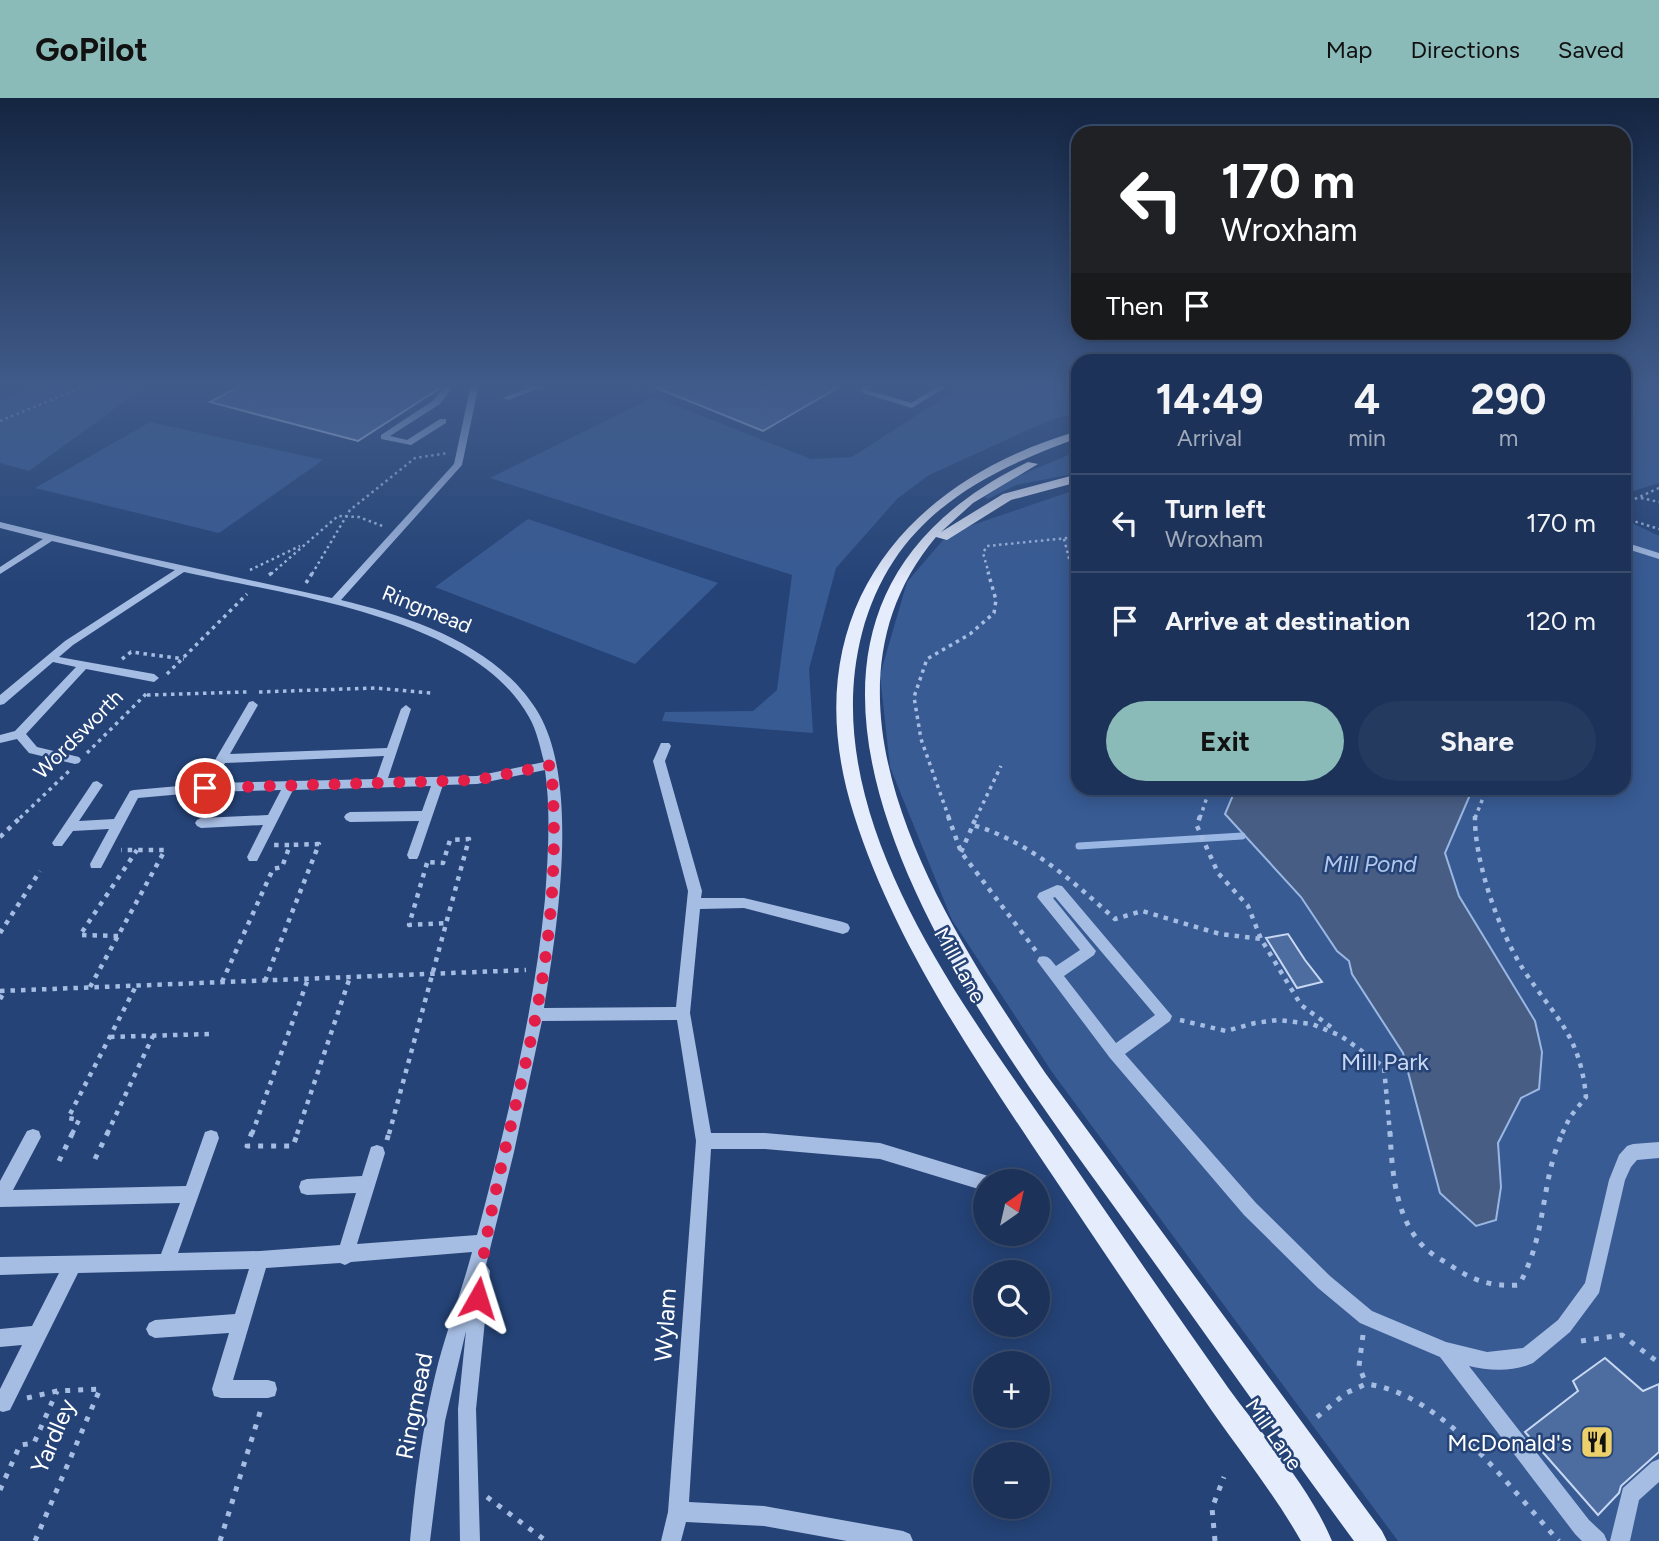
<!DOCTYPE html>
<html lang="en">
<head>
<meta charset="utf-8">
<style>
  :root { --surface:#1c3259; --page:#253a5f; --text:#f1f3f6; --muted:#a0aaba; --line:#3a4d6f; --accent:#8bbbb9 }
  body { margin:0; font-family:Figtree,sans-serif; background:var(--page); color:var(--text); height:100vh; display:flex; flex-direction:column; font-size:26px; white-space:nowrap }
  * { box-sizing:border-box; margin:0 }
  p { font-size:23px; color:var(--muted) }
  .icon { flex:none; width:38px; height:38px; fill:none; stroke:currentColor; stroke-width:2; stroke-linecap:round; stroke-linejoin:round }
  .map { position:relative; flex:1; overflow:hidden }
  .details { position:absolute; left:1071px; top:256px; width:560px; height:441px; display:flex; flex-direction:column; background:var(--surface); border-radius:21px; box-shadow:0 4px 18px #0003,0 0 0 2px var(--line) }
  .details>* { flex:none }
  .top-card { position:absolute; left:1071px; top:28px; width:560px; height:214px; border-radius:21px; box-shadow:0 4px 18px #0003,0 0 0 2px var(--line); background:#202124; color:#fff; overflow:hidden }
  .needle { width:46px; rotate:34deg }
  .fabs { position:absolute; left:973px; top:1071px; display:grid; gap:14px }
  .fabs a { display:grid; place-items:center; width:77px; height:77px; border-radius:50%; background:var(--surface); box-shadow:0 4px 18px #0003,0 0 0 2px var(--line); font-size:35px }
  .pin { position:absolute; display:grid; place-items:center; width:60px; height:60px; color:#fff; margin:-30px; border:4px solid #fff; border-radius:50%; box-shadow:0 2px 7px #0007 }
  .me { position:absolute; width:77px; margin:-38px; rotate:6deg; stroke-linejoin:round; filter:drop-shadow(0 0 5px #0008) }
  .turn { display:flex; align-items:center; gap:24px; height:147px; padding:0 35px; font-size:32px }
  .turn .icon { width:91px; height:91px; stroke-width:2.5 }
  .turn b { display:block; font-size:49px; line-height:60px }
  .then { display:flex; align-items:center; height:66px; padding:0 35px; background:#0003; gap:14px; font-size:26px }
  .eta { display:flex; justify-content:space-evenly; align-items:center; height:119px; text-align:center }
  .eta b { font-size:42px; font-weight:700; line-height:49px }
  .action { display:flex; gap:14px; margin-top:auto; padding:14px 35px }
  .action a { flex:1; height:80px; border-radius:42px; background:var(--accent); color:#111; font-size:28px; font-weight:700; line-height:80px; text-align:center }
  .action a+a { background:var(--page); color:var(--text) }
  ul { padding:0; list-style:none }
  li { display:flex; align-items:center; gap:21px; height:98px; padding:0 35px; border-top:2px solid var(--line) }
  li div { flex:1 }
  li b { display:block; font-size:26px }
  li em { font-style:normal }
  header { display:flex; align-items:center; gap:42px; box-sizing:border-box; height:98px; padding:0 35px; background:var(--accent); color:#111 }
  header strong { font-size:33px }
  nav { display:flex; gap:38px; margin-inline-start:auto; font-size:24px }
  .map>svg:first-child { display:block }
  .green { fill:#385b94 }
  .water { fill:#475d83; stroke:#9ab7e3; stroke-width:2 }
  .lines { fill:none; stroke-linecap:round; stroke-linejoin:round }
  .stream { stroke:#9ab7e3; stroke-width:7 }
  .building { fill:#4d6ca0; stroke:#c8d8f2; stroke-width:2 }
  .path-far3 { stroke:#a6bde3; stroke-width:2.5; stroke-dasharray:2.5 3.5; stroke-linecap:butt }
  .path-far2 { stroke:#a6bde3; stroke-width:3.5; stroke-dasharray:3.5 4.5; stroke-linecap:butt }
  .path-far1 { stroke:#a6bde3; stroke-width:4.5; stroke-dasharray:4.5 6; stroke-linecap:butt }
  .path { stroke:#a6bde3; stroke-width:5; stroke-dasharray:5 8; stroke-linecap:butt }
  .minor { fill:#a6bde3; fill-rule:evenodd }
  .major { fill:#e5ecfc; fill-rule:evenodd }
  .route { stroke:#e11d48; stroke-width:12; stroke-dasharray:0 21.6 }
  .labels { text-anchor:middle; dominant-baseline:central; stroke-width:5; stroke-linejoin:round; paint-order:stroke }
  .street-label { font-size:21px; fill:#fff; stroke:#254377 }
  .water-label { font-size:23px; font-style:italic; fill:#b1c7eb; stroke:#254377 }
  .near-park-label { font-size:24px; fill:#c8d8f2; stroke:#254377 }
  .near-street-label { font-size:24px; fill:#fff; stroke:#254377 }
  .near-poi-label { font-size:24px; fill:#fff; stroke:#254377; text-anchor:end }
</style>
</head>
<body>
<header>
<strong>GoPilot</strong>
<nav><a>Map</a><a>Directions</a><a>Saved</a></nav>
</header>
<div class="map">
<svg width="1659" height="1443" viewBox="0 0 1659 1443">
  <rect width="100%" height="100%" fill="#254377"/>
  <g class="green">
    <path d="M 44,286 L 149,286 L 29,373 L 0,365 L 0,303 Z"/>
    <path d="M 965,286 L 1078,286 L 1078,314 L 1050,322 L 929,377 L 897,401 L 836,470 L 809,571 L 813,635 L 662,623 L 665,614 L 753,613 L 777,592 L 792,477 L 490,380 L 654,299 L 811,361 L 852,359 Z"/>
    <path d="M 1624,286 L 1659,286 L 1659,385 L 1627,395 L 1624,393 Z"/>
    <path d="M 150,324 L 323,362 L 219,435 L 35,390 Z"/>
    <path d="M 1078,353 L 1078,375 L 1016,387 L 988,401 L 984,399 L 1018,378 Z"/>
    <path d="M 1078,391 L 1078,690 L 1624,690 L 1624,421 L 1659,438 L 1659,1443 L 1398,1443 L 1052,974 L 952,822 L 890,669 L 880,577 L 907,484 L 949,435 Z"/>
    <path d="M 528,421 L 718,485 L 635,566 L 435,489 Z"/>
  </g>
  <path class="water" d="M 1236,690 L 1473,690 L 1445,755 L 1459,798 L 1535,923 L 1542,954 L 1539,991 L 1521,1000 L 1498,1045 L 1501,1089 L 1496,1122 L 1476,1128 L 1440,1095 L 1403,955 L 1352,876 L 1349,863 L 1337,853 L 1301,799 L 1225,716 Z"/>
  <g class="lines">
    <path class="stream" d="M 1079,748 L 1242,738"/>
  </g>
  <g class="building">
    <path d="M 244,286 L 422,286 L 440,290 L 358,343 L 210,304 Z"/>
    <path d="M 647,286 L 844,286 L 763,333 Z"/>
    <path d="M 1288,836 L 1305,862 L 1322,884 L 1297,890 L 1266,840 Z"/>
    <path d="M 1605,1260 L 1643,1293 L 1659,1286 L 1659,1354 L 1621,1388 L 1619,1395 L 1598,1417 L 1525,1334 L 1578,1293 L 1573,1283 Z"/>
  </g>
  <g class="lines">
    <g class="path-far3">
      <path d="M 0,323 L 90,286"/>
      <path d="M 1641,400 L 1659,404"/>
      <path d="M 1624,406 L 1659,390"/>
      <path d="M 1624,420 L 1659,431"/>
      <path d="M 1075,440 L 1071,431 L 1078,416"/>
      <path d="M 1064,441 L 1073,476"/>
      <path d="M 250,472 L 300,448"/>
      <path d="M 271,476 L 338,418 L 359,419 L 385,429"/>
      <path d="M 312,476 L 350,412 L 415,360 L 448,355"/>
      <path d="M 989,476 L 983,455 L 987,448 L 1078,439"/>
    </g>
    <g class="path-far2">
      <path d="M 1073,474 L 1078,493"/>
      <path d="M 269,477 L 273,474"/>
      <path d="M 306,485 L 313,474"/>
      <path d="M 122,561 L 131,554 L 184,561"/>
      <path d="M 167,576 L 247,496"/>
      <path d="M 259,594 L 375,590 L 431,595"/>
      <path d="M 147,597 L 247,594"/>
      <path d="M 87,655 L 148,594"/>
      <path d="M 20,720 L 69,673"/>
      <path d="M 949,720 L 921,641 L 914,599 L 927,561 L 970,536 L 994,515 L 996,502 L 988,474"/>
      <path d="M 976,720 L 1001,668"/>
      <path d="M 1200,720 L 1210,690"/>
      <path d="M 1475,720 L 1487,690"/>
    </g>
    <g class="path-far1">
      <path d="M 948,718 L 961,754 L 1036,853"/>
      <path d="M 1200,718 L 1197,728 L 1218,775 L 1248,808 L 1261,841"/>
      <path d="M 1475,718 C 1474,763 1499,833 1523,871 C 1555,920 1580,936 1586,999 L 1570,1019 L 1562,1036"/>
      <path d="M 973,726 L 977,718"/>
      <path d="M 0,739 L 22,718"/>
      <path d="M 961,754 L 973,727 C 1030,744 1071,782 1115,821 L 1142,813 L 1220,836 L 1261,841 L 1301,907 L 1331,929"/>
      <path d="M 427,765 L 409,827 L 447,825"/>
      <path d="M 0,835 L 40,773"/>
      <path d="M 118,838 L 80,837 L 137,752"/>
      <path d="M 265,883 L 319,746 L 290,747"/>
      <path d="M 222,884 L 273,771 L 282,769 L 290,747 L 274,747"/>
      <path d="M 90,889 L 165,752 L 121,752"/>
      <path d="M 0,893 L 526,872"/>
      <path d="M 0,901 L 5,893"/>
      <path d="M 1180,922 L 1226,933 L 1255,925 L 1278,922 L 1312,926 L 1341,938 L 1384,969 L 1390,1036"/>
      <path d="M 110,939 L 210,936"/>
      <path d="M 72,1036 L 79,1022 L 68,1020 L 136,888"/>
      <path d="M 107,1036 L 153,938"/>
      <path d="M 252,1036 L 308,881"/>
      <path d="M 297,1036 L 350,879"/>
      <path d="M 389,1036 L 469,741 L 450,742 L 443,765 L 425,764"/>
    </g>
    <g class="path">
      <path d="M 252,1034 L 247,1048 L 293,1048 L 298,1034"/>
      <path d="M 1390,1034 C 1392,1073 1395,1122 1426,1151 C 1434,1158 1444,1163 1453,1169 C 1474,1183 1493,1189 1519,1187 C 1548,1134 1540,1083 1563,1034"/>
      <path d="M 387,1042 L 389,1034"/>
      <path d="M 95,1061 L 108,1034"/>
      <path d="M 59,1063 L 73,1034"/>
      <path d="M 1363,1237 L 1359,1268 L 1366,1286"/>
      <path d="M 1581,1243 L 1622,1237 L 1659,1265"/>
      <path d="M 27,1300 L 57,1293 L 100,1291 L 35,1443"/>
      <path d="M 1317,1319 L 1346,1295 L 1366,1286 C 1443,1295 1509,1390 1559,1443"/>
      <path d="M 0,1392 L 20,1347 L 34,1345 L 57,1293"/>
      <path d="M 487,1399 L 546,1443"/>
      <path d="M 220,1443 L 262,1308"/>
      <path d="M 1215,1443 L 1212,1410 L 1224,1379"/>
    </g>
    <g class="minor">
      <path d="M 447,286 L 455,286 L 440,306 L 390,338 L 407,342 L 440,321 L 446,321 L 446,325 L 411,347 L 381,341 L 381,337 L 434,302 Z"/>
      <path d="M 471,286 L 479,286 L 462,367 L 341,502 C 414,520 499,548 539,616 C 580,688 557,831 544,910 L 676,909 L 688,793 L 653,663 L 661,645 L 669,645 L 671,648 L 665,663 L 702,793 L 701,800 L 744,800 L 843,824 L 848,826 L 850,830 L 848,834 L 843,836 L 744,810 L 700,811 L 690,915 L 711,1035 L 765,1035 L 880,1045 L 985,1077 L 991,1079 L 992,1083 L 985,1083 L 985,1093 L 880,1061 L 765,1051 L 711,1051 L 689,1404 L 764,1408 L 903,1433 L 910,1436 L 913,1443 L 847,1443 L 764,1428 L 686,1424 L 681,1443 L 661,1443 L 668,1414 L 696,1043 L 677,922 L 542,923 L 514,1054 L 486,1167 L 490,1173 L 476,1311 L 480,1443 L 460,1443 L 458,1311 L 466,1233 L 445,1323 L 430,1443 L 410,1443 C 415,1388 422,1332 435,1278 C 445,1236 461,1196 472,1154 L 351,1164 L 345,1167 L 340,1165 L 266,1170 L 233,1282 L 268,1282 L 275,1284 L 277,1291 L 275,1298 L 268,1300 L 221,1300 L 214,1298 L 212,1291 L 229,1235 L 155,1240 L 149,1237 L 146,1231 L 149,1225 L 155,1222 L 235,1216 L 249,1171 L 78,1175 L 10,1312 L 3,1314 L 0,1313 L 0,1291 L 22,1247 L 0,1249 L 0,1231 L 32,1228 L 59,1175 L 0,1177 L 0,1159 L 161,1156 L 180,1105 L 0,1109 L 0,1083 L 27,1033 L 33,1031 L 39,1033 L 41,1039 L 13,1092 L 186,1088 L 205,1034 L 211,1032 L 217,1034 L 219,1040 L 178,1155 L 260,1153 L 340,1147 L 356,1095 L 307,1097 L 301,1095 L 299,1089 L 301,1083 L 307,1081 L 362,1078 L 371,1049 L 377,1047 L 383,1049 L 385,1055 L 357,1146 L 477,1137 C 506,1027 534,915 545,801 C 548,758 551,715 545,672 L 477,686 L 443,687 L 419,757 L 417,761 L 409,761 L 407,757 L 419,723 L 350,724 L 346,722 L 344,719 L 346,716 L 350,714 L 422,713 L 431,688 L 293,692 L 257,763 L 249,763 L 247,759 L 263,727 L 201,730 L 197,728 L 195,725 L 197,722 L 201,720 L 268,717 L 281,692 L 205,694 L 138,700 L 101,770 L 91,770 L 90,766 L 109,731 L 73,733 L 62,748 L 54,748 L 52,745 L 93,684 L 97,683 L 103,687 L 79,723 L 114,721 L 130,693 L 134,692 L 201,686 L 249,604 L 253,603 L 258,607 L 230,656 L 387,650 L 401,611 L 406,607 L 411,611 L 388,680 L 477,678 L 544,664 C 540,649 537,633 529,619 C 473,518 286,497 184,474 L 73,547 L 59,559 L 154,576 L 159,580 L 154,584 L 86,571 L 26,636 L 37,649 L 79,659 L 81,662 L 79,665 L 75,666 L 29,655 L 17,641 L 0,645 L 0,637 L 15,633 L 76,569 L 53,564 L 4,606 L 0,607 L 0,597 L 65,543 L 175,472 L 52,443 L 0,476 L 0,469 L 43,441 L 0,430 L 0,424 L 135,457 L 332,500 L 454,366 ZM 384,658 L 376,681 L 214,685 L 225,665 Z"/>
      <path d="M 539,286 L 549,286 L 509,302 L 502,300 Z"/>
      <path d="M 624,286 L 634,286 L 637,288 L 633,290 Z"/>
      <path d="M 864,286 L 871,286 L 868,292 L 911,305 L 942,286 L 951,286 L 912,310 L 862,295 L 860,289 Z"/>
      <path d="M 1624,444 L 1659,455 L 1659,461 L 1624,450 Z"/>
      <path d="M 1057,787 L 1062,788 L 1172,918 L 1170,923 L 1125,956 L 1256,1105 L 1330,1178 L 1372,1213 L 1446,1244 L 1487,1254 L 1523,1250 L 1558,1222 L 1585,1185 L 1609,1082 L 1619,1057 L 1627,1048 L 1633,1046 L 1659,1044 L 1659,1060 L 1637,1062 L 1631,1069 L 1625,1082 L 1599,1195 L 1570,1234 L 1533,1265 C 1514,1274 1489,1273 1469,1268 L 1589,1422 L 1604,1436 L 1607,1443 L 1582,1443 L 1575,1436 L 1440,1259 L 1360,1225 L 1318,1190 L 1244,1117 L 1110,960 L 1037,863 L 1039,859 C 1048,856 1051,862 1056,868 L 1080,852 L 1037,799 L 1039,795 ZM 1055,799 L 1155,917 L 1116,945 L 1064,878 L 1094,857 L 1096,853 L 1053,800 Z"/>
      <path d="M 1659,1361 L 1659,1384 L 1639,1402 L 1630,1443 L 1610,1443 L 1623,1390 L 1652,1364 Z"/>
    </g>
    <g class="major">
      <path d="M 1078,333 L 1078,340 C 975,377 892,423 862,535 C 816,713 955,896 1051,1034 C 1110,1120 1169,1206 1229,1291 C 1264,1339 1309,1388 1332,1443 L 1301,1443 C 1275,1397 1242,1356 1212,1313 C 1151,1225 1092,1136 1032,1047 C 963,943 892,837 854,717 C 793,526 895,386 1078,333 Z"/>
      <path d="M 1028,364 L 1038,366 L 973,405 L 941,434 L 1003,396 L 1078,376 L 1078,384 L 1011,402 L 947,442 L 936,439 C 797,605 948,830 1046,976 L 1382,1433 L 1387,1443 L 1354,1443 C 1276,1337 1200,1228 1123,1121 C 977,918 679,533 1028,364 Z"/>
    </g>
  </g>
  <linearGradient id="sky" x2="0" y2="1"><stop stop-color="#142541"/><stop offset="0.59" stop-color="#405b8a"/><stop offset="1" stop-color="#405b8a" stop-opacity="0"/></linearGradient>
  <rect width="1659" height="488" fill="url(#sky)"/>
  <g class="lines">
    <path class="route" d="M 205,690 L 477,682 L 551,667 C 558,751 552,834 536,917 C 517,1012 488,1104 478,1200"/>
  </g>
  <defs>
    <symbol id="restaurant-square" viewBox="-11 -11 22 22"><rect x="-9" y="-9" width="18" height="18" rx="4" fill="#ecd06a" stroke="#254377"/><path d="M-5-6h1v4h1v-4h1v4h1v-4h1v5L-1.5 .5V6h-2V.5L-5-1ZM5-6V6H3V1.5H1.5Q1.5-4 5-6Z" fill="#111"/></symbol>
  </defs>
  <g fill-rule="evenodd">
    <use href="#restaurant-square" x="1578" y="1325" width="38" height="38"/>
  </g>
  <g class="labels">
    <g class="street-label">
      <text transform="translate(427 511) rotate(22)">Ringmead</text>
      <text transform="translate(78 636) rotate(-45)">Wordsworth</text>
      <text transform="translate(960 867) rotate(61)">Mill Lane</text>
      <text transform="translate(1274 1336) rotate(55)">Mill Lane</text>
    </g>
    <g class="water-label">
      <text x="1370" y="766">Mill Pond</text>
    </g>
    <g class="near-park-label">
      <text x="1385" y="963">Mill Park</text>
    </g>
    <g class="near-street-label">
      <text transform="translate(665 1227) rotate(-86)">Wylam</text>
      <text transform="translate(414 1308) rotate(-79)">Ringmead</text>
      <text transform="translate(53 1338) rotate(-67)">Yardley</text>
    </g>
    <g class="near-poi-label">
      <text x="1572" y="1344">McDonald's</text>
    </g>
  </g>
</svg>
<div class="fabs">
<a><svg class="needle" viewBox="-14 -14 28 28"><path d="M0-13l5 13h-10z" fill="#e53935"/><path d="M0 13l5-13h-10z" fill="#a0aaba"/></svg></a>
<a><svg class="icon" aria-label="search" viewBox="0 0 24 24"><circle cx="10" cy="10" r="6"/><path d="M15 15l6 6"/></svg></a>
<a>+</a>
<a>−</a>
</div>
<div class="pin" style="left:205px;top:690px;background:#d93025"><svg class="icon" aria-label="arrive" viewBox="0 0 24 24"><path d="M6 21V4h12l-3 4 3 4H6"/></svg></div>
<svg class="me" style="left:478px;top:1200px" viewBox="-20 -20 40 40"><path d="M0-17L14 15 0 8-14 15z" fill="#e11d48" stroke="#fff" stroke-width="4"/></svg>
<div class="top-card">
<div class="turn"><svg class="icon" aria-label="left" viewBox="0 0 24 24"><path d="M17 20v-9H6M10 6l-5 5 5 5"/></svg><div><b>170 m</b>Wroxham</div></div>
<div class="then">Then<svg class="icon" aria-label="arrive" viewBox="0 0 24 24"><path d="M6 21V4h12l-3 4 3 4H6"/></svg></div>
</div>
<section class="details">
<div class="eta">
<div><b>14:49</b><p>Arrival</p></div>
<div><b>4</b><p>min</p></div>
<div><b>290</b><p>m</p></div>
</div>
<ul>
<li><svg class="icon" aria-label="left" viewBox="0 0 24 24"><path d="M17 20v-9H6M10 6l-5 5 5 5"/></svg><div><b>Turn left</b><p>Wroxham</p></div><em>170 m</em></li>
<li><svg class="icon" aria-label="arrive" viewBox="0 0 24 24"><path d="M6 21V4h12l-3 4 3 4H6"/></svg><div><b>Arrive at destination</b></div><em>120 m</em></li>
</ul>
<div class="action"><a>Exit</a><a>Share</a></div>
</section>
</div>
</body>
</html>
